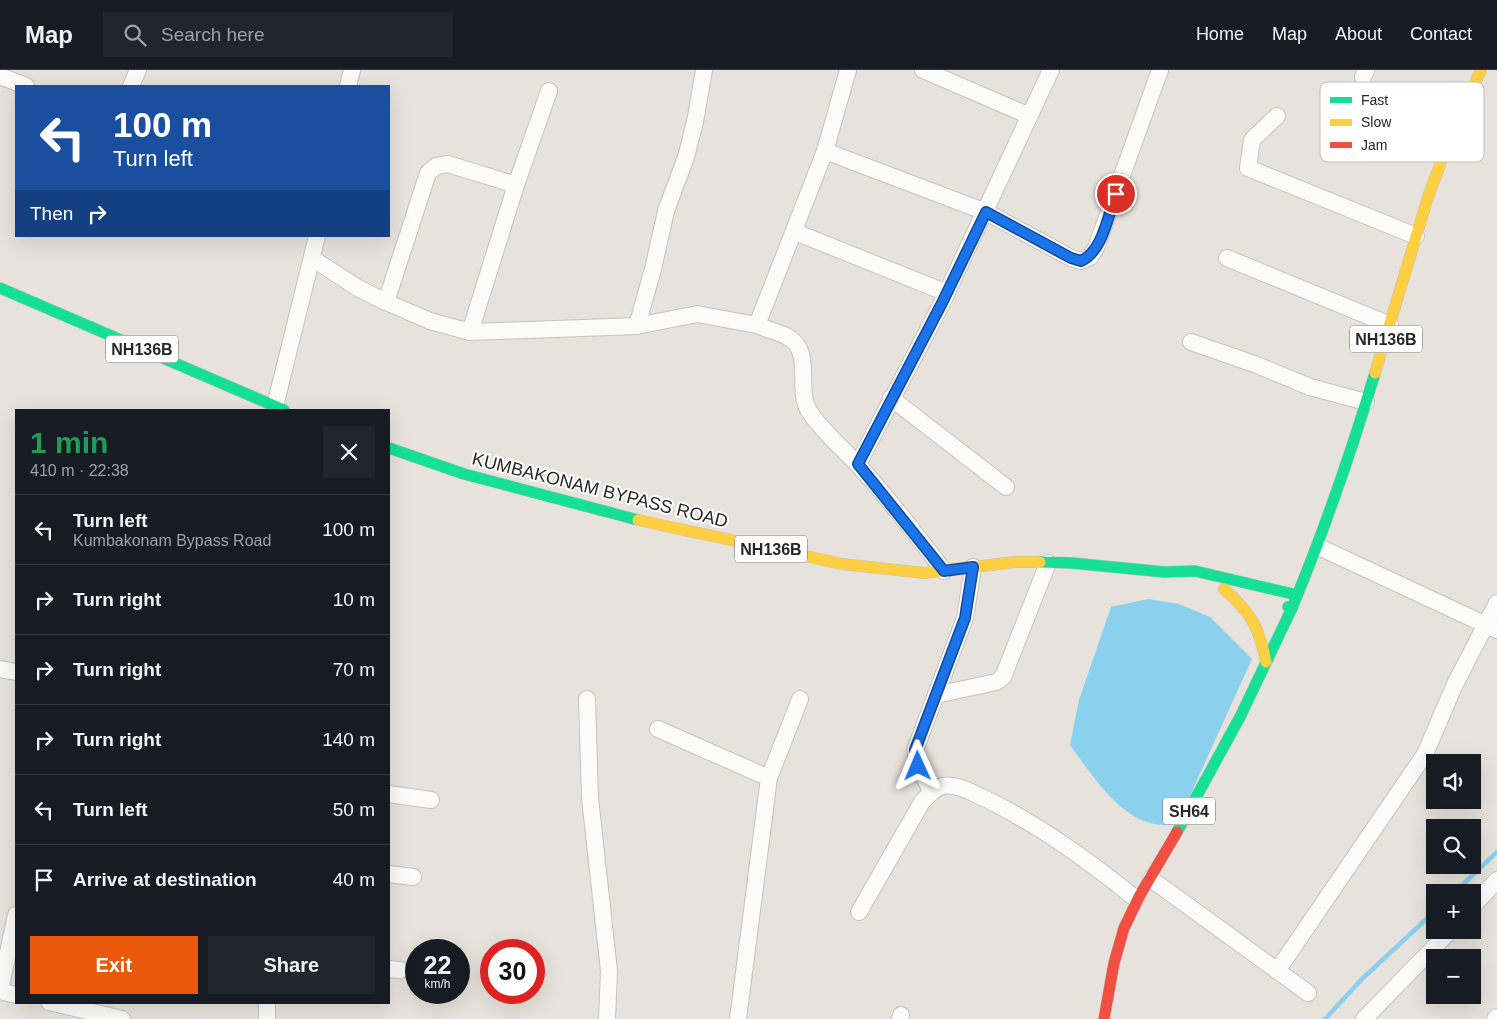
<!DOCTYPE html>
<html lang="en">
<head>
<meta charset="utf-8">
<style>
  :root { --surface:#171b24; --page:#20242c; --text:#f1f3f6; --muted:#9ea1a6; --line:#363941; --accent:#ea580c }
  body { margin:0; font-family:Arial,sans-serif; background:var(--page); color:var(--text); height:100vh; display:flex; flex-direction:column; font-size:19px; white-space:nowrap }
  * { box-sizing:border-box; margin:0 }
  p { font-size:16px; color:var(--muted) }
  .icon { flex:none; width:28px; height:28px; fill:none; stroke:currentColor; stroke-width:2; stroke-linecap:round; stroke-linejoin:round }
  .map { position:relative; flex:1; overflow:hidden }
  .drawer { position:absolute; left:15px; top:339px; width:375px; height:595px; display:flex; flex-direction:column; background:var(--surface); border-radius:0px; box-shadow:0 5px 20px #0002 }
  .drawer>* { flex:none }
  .top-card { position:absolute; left:15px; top:15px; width:375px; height:152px; border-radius:0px; box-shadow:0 5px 20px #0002; background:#1a4fa0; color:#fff; overflow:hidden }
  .controls { position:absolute; left:1426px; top:684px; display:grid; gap:10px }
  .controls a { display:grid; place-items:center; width:55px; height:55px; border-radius:0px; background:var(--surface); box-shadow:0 5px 20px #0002; font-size:25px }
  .speed { position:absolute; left:405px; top:869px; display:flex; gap:10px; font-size:25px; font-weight:700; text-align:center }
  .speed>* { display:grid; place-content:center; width:65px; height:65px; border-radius:50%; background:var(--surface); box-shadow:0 5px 20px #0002; line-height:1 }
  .speed small { font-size:12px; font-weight:400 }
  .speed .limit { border:8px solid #d22; background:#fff; color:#111 }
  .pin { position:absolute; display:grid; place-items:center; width:42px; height:42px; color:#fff; margin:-21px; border:2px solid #fff; border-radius:50%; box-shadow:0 1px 5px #0007 }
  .me { position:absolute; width:55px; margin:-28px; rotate:359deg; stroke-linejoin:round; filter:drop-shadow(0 0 4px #0008) }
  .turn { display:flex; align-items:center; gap:18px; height:105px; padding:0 15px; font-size:22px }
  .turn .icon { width:65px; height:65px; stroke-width:2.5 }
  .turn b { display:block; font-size:35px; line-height:42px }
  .then { display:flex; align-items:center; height:48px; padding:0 15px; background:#0003; gap:10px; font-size:19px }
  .round { display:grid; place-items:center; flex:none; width:52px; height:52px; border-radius:0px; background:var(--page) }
  .headline { display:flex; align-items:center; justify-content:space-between; height:85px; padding:0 15px }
  h1 { font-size:30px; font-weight:700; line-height:38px; color:#1e9e55 }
  .action { display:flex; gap:10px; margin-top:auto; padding:10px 15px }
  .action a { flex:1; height:58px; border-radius:0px; background:var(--accent); color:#fff; font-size:20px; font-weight:700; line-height:58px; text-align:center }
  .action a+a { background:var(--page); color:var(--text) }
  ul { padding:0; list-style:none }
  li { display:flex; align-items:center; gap:15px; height:70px; padding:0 15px; border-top:1px solid var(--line) }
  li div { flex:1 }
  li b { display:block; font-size:19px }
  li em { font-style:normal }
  header { display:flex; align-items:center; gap:30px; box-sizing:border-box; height:70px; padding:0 25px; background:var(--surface); border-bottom:1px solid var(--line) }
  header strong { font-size:24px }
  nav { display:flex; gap:28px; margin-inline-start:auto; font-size:18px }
  .search { width:350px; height:45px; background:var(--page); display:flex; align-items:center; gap:12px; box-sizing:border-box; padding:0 18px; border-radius:0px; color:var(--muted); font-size:19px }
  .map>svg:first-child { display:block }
  .water { fill:#8bd0ed }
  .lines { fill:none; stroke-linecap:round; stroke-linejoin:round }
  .stream { stroke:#8bd0ed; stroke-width:4.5 }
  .street-casing { stroke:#c4c2c2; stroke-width:18 }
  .fast-casing { stroke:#c3c1bf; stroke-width:12 }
  .slow-casing { stroke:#c3c1bf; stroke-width:12 }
  .jam-casing { stroke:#c3c1bf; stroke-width:12 }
  .street { stroke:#fbfbfa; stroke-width:16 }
  .fast { stroke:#16e098; stroke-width:11 }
  .slow { stroke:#ffcf43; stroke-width:11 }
  .jam { stroke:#f24e42; stroke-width:11 }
  .route-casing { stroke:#114b97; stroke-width:12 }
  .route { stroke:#1a73e8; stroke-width:9 }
  .labels { text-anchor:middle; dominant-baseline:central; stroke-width:4; stroke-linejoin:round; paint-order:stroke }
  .shield { fill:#fff; stroke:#686868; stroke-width:1 }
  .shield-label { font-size:16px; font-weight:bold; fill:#272727 }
  .street-label { font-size:18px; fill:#272727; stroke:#fff }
  .key { fill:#fff; stroke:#bebebe; stroke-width:1 }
  .key-label { font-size:14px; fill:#272727 }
</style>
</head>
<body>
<header>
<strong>Map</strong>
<div class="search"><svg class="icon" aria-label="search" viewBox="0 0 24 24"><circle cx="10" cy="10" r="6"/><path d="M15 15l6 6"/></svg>Search here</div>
<nav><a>Home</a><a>Map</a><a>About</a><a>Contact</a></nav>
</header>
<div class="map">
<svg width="1497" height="949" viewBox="0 0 1497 949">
  <rect width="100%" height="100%" fill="#e7e3dc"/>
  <path class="water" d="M 1148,529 L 1179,534 L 1210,547 L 1252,589 L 1187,732 L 1166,755 C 1123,756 1093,706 1070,675 L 1079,630 L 1111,537 Z"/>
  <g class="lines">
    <g class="stream">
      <path d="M 1455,822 L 1497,782"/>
      <path d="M 1325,949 L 1362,909 L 1435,841"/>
    </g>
    <defs>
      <g id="street">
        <path d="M 848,0 L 825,81 L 757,255 C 766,259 777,262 786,266 C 815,280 795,318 809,341 C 823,363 843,378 860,397 C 890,430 917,466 944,501"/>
        <path d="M 923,0 L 1030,46"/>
        <path d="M 0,6 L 26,16"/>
        <path d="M 1363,7 L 1366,0"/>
        <path d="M 131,16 L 138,0"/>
        <path d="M 348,16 L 352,0"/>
        <path d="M 1277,46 L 1252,70 L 1248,98 L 1416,166"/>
        <path d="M 825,81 L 986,142 L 1071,188 L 1081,191 L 1090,187 L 1096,178 L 1160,0"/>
        <path d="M 795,162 L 947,223"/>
        <path d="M 1227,188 L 1390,255"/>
        <path d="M 313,189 L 358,218 L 386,232 L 430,251 L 470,262 L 637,256 L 697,244 L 757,255"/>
        <path d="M 386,232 L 428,103 L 436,96 L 448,94 L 516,115"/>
        <path d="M 637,256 L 653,199 L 666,141 L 686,87 L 695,52 L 704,0"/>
        <path d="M 470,262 L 516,115 L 549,21"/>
        <path d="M 1191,272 L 1257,295 L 1310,317 L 1366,332"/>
        <path d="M 891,328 L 1006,417"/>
        <path d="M 275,336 L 317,166"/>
        <path d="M 858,394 L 942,233 L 1051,0"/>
        <path d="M 1319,477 L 1497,560"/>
        <path d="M 0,599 L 16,602"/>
        <path d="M 936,625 L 996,612 L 1003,607 L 1048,493"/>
        <path d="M 587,629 L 590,728 L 609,901 L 607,949"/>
        <path d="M 658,659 L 769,708"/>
        <path d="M 932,722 L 918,696 L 915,680 L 965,548 L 973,497"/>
        <path d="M 389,724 L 431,730"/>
        <path d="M 389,804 L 413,807"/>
        <path d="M 1151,809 L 1308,923"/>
        <path d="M 1472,837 L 1497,810"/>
        <path d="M 859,842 L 922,732 C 927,727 934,718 943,716 C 957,713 974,724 986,729 C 1041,756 1089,791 1136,829"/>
        <path d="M 389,899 L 400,900"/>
        <path d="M 1277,901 L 1425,684 L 1455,614 L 1497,533"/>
        <path d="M 0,920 L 16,845"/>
        <path d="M 0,921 L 16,925"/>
        <path d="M 49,932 L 122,949"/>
        <path d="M 267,949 L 267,932"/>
        <path d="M 738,949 L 769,708 L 800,629"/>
        <path d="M 900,949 L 901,945"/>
        <path d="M 1364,949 L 1451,860"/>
        <path d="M 1495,949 L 1497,947"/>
      </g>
      <g id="fast">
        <path d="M 0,218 L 284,340"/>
        <path d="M 389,378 L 464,404 L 638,450"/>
        <path d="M 1040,492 L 1072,493 L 1164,502 L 1195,501 L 1297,525"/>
        <path d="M 1288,537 L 1292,538 C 1324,461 1351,383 1375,303"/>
        <path d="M 1177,762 L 1240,647 L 1292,538"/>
      </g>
      <g id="slow">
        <path d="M 1375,303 L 1428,127 L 1453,60 L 1481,0"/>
        <path d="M 638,450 L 842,494 L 924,503 L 1015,492 L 1040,492"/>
        <path d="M 1224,519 C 1251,543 1259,556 1266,592"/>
      </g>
      <path id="jam" d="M 1104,949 L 1114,893 L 1124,858 L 1140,825 L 1177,762"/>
    </defs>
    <use href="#street" class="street-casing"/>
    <use href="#fast" class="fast-casing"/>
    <use href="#slow" class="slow-casing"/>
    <use href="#jam" class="jam-casing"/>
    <use href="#street" class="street"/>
    <use href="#fast" class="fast"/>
    <use href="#slow" class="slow"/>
    <use href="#jam" class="jam"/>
  </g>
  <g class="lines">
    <defs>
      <path id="route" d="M 918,696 L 915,680 L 965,548 L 973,497 L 944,501 L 858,394 L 942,233 L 986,142 L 1071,188 L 1081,191 C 1103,181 1108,145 1116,124"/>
    </defs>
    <use href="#route" class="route-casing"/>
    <use href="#route" class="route"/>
  </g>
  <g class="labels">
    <g class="shield">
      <rect x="1350" y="255.5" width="72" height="27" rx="4"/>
      <rect x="106" y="265.5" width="72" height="27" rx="4"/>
      <rect x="735" y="465.5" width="72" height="27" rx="4"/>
      <rect x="1163" y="727.5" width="52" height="27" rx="4"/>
    </g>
    <g class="shield-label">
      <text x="1386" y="269">NH136B</text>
      <text x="142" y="279">NH136B</text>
      <text x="771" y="479">NH136B</text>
      <text x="1189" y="741">SH64</text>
    </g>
    <g class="street-label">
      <text transform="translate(600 420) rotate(14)">KUMBAKONAM BYPASS ROAD</text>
    </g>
  </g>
  <rect x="1320" y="12" width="164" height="80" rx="8" class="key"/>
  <rect x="1330" y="27" width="22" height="6" fill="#16e098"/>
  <rect x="1330" y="49" width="22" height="7" fill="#ffcf43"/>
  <rect x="1330" y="72" width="22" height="6" fill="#f24e42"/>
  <g class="key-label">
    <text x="1361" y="35">Fast</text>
    <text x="1361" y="57">Slow</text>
    <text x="1361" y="80">Jam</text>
  </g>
</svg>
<div class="controls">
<a><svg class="icon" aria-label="sound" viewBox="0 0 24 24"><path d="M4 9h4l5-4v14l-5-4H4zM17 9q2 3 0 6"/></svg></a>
<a><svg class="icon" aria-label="search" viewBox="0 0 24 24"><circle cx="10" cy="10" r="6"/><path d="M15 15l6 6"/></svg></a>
<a>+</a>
<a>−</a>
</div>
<div class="speed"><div>22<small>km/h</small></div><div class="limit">30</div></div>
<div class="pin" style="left:1116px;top:124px;background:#d93025"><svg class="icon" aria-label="arrive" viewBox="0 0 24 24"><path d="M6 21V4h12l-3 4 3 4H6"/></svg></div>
<svg class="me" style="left:918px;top:696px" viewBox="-20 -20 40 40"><path d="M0-17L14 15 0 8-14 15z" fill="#1a73e8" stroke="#fff" stroke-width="4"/></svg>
<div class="top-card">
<div class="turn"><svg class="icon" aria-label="left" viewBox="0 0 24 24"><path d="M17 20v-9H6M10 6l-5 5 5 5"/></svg><div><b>100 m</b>Turn left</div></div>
<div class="then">Then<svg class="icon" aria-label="right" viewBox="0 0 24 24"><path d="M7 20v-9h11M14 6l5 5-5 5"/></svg></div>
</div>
<section class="drawer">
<div class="headline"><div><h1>1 min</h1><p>410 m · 22:38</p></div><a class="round"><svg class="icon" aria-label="close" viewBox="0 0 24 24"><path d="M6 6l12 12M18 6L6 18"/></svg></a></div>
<ul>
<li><svg class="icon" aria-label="left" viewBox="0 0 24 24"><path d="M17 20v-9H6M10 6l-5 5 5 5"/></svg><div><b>Turn left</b><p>Kumbakonam Bypass Road</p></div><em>100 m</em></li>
<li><svg class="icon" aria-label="right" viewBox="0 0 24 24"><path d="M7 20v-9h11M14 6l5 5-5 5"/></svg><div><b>Turn right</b></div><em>10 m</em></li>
<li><svg class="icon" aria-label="right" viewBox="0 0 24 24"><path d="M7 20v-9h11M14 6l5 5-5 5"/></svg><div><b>Turn right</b></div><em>70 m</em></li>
<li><svg class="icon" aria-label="right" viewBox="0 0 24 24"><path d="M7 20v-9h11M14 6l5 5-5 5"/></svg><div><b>Turn right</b></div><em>140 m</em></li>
<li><svg class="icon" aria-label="left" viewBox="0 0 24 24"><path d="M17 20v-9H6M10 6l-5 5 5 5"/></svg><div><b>Turn left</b></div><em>50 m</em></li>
<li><svg class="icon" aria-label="arrive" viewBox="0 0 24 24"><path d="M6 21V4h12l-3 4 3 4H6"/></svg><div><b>Arrive at destination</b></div><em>40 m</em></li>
</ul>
<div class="action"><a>Exit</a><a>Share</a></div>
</section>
</div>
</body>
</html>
